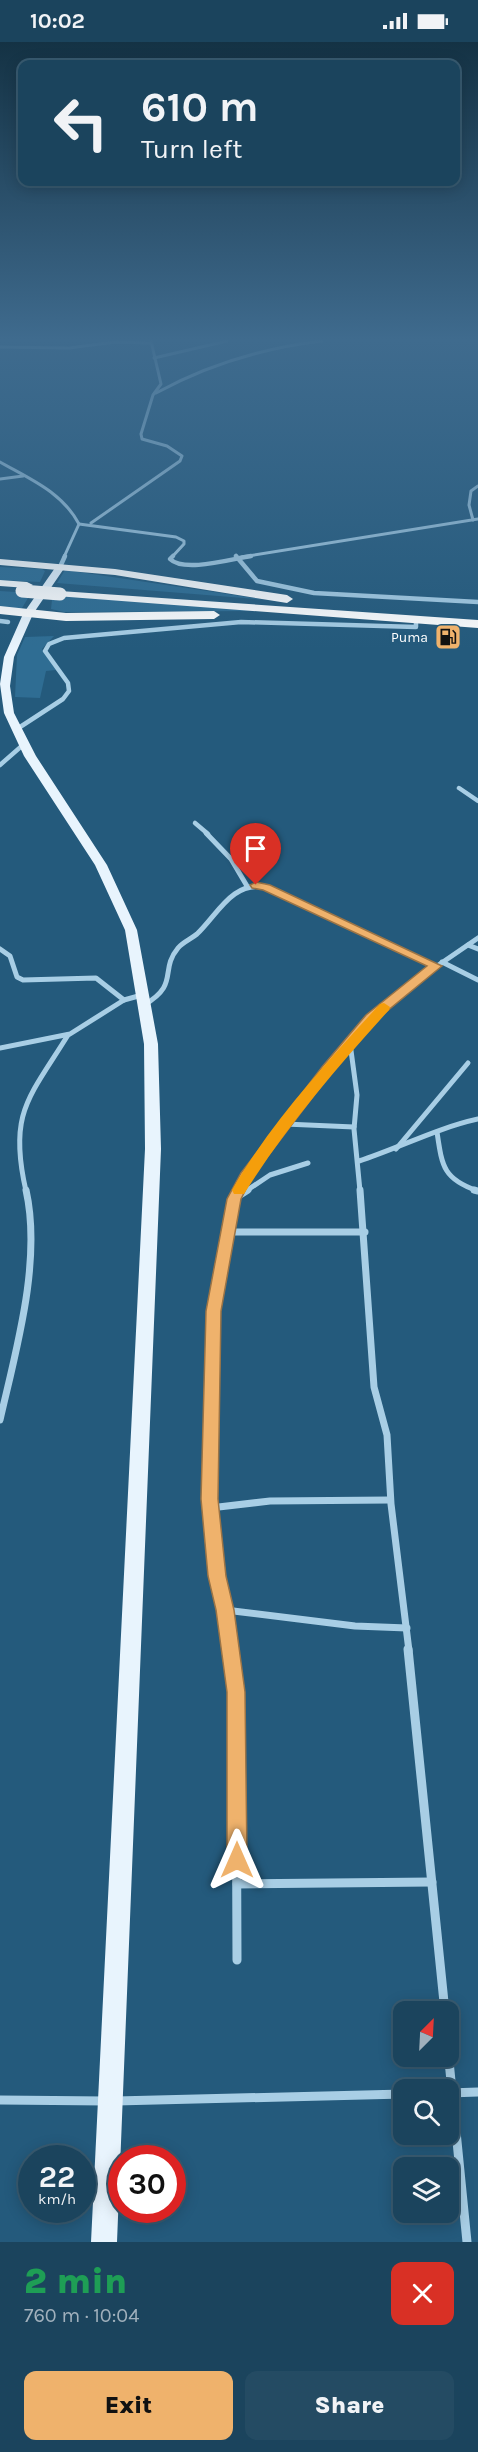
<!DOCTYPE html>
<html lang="en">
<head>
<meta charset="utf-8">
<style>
  :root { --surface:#1b445d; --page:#244b63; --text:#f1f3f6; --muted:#a0b0bc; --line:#395c72; --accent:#efb26c }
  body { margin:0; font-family:Karla,sans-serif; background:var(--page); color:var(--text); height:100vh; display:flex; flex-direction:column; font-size:22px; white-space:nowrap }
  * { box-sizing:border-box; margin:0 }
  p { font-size:20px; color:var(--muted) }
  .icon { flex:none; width:33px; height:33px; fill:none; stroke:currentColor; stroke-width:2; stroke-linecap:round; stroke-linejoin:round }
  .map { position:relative; height:2200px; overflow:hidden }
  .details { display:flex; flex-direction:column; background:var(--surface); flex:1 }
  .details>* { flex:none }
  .banner { position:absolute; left:18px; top:18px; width:442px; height:126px; border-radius:12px; box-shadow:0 3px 15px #0003,0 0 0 2px var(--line); background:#1b445d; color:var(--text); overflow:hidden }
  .needle { width:39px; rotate:24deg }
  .fabs { position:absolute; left:393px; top:1959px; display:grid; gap:12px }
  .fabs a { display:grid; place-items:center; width:66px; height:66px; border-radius:12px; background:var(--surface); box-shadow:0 3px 15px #0003,0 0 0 2px var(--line); font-size:30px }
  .speed { position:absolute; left:18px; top:2103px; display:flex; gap:12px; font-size:30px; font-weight:700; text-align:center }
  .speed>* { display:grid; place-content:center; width:78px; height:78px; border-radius:50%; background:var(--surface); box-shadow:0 3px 15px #0003,0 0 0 2px var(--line); line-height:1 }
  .speed small { font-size:15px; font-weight:400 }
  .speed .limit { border:9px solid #d22; background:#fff; color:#111 }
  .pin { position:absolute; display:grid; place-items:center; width:51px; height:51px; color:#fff; margin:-62px -26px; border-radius:50% 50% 50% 0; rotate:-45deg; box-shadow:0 0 6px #0007 }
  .pin .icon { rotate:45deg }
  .me { position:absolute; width:66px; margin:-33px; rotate:0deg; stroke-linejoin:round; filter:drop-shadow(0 0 4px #0008) }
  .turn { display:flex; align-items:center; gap:21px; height:126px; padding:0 24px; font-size:27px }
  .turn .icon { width:78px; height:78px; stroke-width:2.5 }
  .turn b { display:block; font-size:42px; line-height:51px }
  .round { display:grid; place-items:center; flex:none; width:63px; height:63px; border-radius:12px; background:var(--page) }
  .overview { display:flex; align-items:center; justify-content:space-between; height:102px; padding:0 24px }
  h1 { font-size:36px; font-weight:800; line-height:45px; color:#1e9e55 }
  .button { display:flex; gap:12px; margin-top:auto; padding:12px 24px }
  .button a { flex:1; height:69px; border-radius:12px; background:var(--accent); color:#111; font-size:24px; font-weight:800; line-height:69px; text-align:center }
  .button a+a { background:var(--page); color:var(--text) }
  .status { display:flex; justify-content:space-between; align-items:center; height:42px; padding:0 30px; background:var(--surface); direction:ltr }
  .status svg { height:16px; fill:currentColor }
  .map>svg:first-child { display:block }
  .green { fill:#2f6d93 }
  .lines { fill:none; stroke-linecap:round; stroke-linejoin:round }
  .street-far4 { stroke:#a8cee5; stroke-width:3 }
  .street-far3 { stroke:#a8cee5; stroke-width:4.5 }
  .street-far2 { stroke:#a8cee5; stroke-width:5 }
  .street-far1 { stroke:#a8cee5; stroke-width:7 }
  .street { stroke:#a8cee5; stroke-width:9 }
  .primary { fill:#e8f4fd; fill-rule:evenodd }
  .highway { fill:#fff; fill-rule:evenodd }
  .highway-bridge { stroke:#fff; stroke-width:13 }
  .route { fill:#efb26c; stroke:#9b7446; stroke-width:1.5 }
  .slow { fill:#f59e0b }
  .labels { text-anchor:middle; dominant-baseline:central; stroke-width:6; stroke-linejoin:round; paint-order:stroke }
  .far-poi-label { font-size:14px; fill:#fff; stroke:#245a7c; text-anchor:end }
</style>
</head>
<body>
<div class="status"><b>10:02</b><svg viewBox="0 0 49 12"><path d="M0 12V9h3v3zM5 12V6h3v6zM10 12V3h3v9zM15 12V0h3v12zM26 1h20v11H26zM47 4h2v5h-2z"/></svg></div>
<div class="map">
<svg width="478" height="2200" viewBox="0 0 478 2200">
  <rect width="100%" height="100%" fill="#245a7c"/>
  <g class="green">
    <path d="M 0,525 L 42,527 L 45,529 L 40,540 L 0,538 Z"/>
    <path d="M 65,528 L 267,558 L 57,541 Z"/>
    <path d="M 0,549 L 31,551 L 22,566 L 0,566 Z"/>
    <path d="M 49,552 L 260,569 L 64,570 L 51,567 L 52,558 Z"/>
    <path d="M 54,594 L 42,607 L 56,628 L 46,629 L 40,656 L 15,655 L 17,613 L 25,595 Z"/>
  </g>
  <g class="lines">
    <g class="street-far4">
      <path d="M 0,305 L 69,306 L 115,300 L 151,301"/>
      <path d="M 154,316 L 227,299"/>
      <path d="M 156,351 C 209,322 262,306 322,299"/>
      <path d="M 0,420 C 30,437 62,450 79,482 L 64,515"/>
      <path d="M 0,437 L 23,434"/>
      <path d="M 473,478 L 469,463 L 471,449 L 478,444"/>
      <path d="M 91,481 L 180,419 L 182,414 L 167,404 L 142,397 L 141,392 L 153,353 L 161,342 L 151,299"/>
      <path d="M 79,482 L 176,495 L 184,499 L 184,502 L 172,515"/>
      <path d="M 242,515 L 478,477"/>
    </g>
    <g class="street-far3">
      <path d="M 173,514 L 170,517 C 184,531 231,517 251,514"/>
      <path d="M 236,514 L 257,539 L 314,551 L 478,560"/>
      <path d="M 60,525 L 65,514"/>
      <path d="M 0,579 L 8,580"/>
      <path d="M 17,687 L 63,657 L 69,649 L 68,641 L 45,609 L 49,602 L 64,596 L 241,580 L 416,585 L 416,577"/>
      <path d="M 0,723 L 24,702"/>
      <path d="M 459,746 L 478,759"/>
      <path d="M 195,781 L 208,792"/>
    </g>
    <g class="street-far2">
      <path d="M 206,791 L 231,817 L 247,844"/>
      <path d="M 468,903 L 478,907"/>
      <path d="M 0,907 L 10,914 L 17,935 L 23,938 L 96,936 L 124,958"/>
      <path d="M 442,920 L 478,938"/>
      <path d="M 144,963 C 180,942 159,929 178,906 C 183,900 191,897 197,892 C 218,872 232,839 266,845 L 436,924"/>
      <path d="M 350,1001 L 357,1053 L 354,1087 L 360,1149"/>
      <path d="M 0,1006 L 70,992 L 124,958 L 142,953"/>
      <path d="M 285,1082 L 354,1085"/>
      <path d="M 437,1090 C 442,1124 443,1137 478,1149"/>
      <path d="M 396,1107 L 468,1021"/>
      <path d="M 359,1119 C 399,1106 437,1086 478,1077"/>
      <path d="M 26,1149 C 8,1071 29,1056 68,993"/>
      <path d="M 238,1149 L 269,1103 L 371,976 L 405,946 L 478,896"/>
      <path d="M 246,1149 L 270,1133 L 308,1121"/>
    </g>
    <g class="street-far1">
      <path d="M 360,1148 L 374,1345 L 387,1393 L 391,1462 L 409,1609"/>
      <path d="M 474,1148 L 478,1149"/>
      <path d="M 237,1155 L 248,1148"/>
      <path d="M 228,1190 L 365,1190"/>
      <path d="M 0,1378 C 16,1308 42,1219 26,1148"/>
      <path d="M 210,1466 L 270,1459 L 390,1458"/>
      <path d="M 225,1568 L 355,1584 L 407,1586"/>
      <path d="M 230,1609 L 217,1534 L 210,1457 L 214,1269 L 234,1157 L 239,1148"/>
    </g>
    <g class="street">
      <path d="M 230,1607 L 236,1650 L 237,1918"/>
      <path d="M 408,1607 L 445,1970"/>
      <path d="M 237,1842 L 432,1840"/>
      <path d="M 448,2009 L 467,2200"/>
      <path d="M 449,2051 L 478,2050"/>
      <path d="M 0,2058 L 106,2059"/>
      <path d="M 116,2059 L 404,2052"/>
    </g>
    <path class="primary" d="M 57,523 L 65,525 L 33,572 L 14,615 L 10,644 L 14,671 L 36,714 L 107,823 L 137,888 L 158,1002 L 161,1107 L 117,2200 L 91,2200 L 145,1107 L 144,1002 L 125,888 L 95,823 L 24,714 L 4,671 L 0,642 L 4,615 L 23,572 Z"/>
    <g class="highway">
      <path d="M 0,517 L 115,527 L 287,553 L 293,557 L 287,561 L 115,533 L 0,523 Z"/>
      <path d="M 0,538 L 27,540 L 33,543 L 27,546 L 0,544 Z"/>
      <path d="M 60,549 L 478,578 L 478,586 L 56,554 L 54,552 Z"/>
      <path d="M 0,564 L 66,571 L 214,569 L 220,573 L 214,577 L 66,579 L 0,572 Z"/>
    </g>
    <path class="highway-bridge" d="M 22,549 L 60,552"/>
  </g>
  <linearGradient id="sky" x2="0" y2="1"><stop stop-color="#143244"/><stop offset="0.49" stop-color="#3f6b8e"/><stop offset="1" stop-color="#3f6b8e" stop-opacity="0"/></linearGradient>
  <rect width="478" height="607" fill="url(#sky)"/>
  <path class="route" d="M 256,840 L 270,843 L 442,924 L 375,979 L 331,1031 L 274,1106 L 251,1137 L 241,1157 L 221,1269 L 218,1457 L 226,1534 L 234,1568 L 245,1650 L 247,1818 L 244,1825 L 237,1828 L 230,1825 L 227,1818 L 227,1650 L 216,1568 L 208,1534 L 201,1457 L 206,1269 L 227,1157 L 241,1131 L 322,1025 L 366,973 L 427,924 L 263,848 L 252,846 L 250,843 Z"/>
  <path class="slow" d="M 384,961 L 390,965 L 389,968 C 336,1026 286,1085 244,1152 L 234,1152 L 232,1148 C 271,1080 327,1020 380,962 Z"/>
  <defs>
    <symbol id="fuel-square" viewBox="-11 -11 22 22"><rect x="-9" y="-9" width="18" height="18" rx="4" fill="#efb26c" stroke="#245a7c"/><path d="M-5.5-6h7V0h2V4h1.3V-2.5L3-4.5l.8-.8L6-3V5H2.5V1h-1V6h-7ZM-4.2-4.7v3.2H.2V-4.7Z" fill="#111"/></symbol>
  </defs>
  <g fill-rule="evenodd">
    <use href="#fuel-square" x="433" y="580" width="30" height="30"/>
  </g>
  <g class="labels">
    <g class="far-poi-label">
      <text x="428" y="595">Puma</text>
    </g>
  </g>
</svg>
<div class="fabs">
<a><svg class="needle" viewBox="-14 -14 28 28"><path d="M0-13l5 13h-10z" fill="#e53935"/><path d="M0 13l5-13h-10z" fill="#a0b0bc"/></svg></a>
<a><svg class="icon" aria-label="search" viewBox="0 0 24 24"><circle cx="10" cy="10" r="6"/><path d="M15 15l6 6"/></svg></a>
<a><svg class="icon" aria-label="layers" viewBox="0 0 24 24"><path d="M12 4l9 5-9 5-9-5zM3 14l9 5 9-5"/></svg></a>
</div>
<div class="speed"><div>22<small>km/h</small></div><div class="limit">30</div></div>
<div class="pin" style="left:256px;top:843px;background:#d93025"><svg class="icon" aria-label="arrive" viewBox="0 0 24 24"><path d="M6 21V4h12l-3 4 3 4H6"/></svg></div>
<svg class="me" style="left:237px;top:1818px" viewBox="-20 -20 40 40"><path d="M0-17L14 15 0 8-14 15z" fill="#efb26c" stroke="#fff" stroke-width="4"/></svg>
<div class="banner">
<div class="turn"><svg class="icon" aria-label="left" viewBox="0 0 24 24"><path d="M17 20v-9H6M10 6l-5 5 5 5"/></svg><div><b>610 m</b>Turn left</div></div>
</div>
</div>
<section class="details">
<div class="overview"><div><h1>2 min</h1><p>760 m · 10:04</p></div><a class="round" style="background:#d93025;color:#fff"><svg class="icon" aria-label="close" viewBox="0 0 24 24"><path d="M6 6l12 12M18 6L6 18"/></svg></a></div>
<div class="button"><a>Exit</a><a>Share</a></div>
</section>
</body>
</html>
